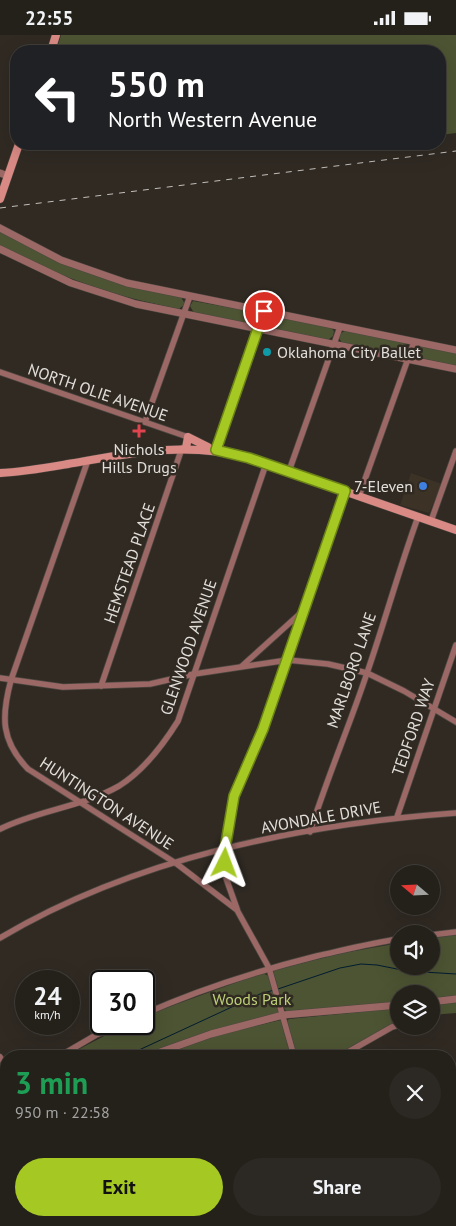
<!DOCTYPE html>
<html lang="en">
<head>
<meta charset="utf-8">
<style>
  :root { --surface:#24201a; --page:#2c2823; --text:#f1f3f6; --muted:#a3a3a2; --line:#413e39; --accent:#a5c823 }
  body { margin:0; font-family:"PT Sans",sans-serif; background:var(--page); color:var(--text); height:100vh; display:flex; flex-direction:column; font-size:19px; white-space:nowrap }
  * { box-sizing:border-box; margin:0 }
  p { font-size:16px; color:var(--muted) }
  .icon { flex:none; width:28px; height:28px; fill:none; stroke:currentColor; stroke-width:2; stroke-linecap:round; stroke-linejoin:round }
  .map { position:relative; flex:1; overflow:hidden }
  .details { position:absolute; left:0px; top:1015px; width:456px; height:176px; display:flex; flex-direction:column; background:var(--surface); border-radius:20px 20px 0 0; box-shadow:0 5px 20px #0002,0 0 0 1px var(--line) }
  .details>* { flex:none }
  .hud { position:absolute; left:10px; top:10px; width:436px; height:105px; border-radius:20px; box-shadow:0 5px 20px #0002,0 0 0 1px var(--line); background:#202124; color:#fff; overflow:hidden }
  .needle { width:32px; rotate:289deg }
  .buttons { position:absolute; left:390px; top:830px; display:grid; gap:10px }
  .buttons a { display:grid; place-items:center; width:50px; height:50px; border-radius:50%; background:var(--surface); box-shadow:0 5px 20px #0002,0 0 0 1px var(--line); font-size:25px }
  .speed { position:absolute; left:15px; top:935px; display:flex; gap:10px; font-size:25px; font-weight:700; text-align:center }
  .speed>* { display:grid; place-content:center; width:65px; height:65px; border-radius:50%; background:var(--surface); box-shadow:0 5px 20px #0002,0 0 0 1px var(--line); line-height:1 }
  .speed small { font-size:12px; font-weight:400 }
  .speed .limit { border:2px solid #111; border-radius:8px; background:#fff; color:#111 }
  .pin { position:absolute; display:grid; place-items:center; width:42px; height:42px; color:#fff; margin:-21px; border:2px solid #fff; border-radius:50%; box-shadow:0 1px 5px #0007 }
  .me { position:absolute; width:55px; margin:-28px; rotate:3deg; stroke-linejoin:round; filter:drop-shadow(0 0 4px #0008) }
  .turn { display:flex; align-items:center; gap:18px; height:105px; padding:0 15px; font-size:22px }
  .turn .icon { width:65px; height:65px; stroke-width:2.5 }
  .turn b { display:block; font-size:35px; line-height:42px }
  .round { display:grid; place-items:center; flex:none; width:52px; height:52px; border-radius:26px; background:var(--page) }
  .overview { display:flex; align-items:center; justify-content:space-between; height:85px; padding:0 15px }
  h1 { font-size:30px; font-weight:800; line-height:38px; color:#1e9e55 }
  .action { display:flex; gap:10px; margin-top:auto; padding:10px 15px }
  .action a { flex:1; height:58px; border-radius:30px; background:var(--accent); color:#111; font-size:20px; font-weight:800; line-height:58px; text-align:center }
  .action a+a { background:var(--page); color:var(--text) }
  .status { display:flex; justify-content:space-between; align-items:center; height:35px; padding:0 25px; background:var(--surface); direction:ltr }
  .status svg { height:14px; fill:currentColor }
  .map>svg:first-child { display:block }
  .built { fill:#3c3226 }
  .green { fill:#4d5433 }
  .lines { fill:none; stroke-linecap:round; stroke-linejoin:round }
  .stream { stroke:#011c30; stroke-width:1 }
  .minor-casing { stroke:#4c4740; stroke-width:7 }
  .tertiary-casing { stroke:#4c4740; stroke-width:8 }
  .secondary-casing { stroke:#4c4740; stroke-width:9 }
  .minor { stroke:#9b6865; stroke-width:5.5 }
  .tertiary { stroke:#9b6865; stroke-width:7 }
  .secondary { stroke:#da8a85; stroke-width:8 }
  .rail { stroke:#c3bfba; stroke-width:1; stroke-dasharray:6 6; stroke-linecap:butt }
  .route-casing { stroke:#6b8217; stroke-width:12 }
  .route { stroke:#a5c823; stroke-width:9 }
  .culture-dot { fill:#0f9aa8; stroke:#302a23; stroke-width:2 }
  .health-dot { fill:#e0444e; stroke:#302a23; stroke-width:2 }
  .shop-dot { fill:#3f7fe0; stroke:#302a23; stroke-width:2 }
  .labels { text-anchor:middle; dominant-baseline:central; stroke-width:5; stroke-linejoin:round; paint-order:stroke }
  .poi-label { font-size:16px; fill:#e2ded9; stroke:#302a23; text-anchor:start }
  .street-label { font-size:16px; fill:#e2ded9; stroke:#302a23 }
  .park-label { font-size:16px; fill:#bdd077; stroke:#302a23 }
</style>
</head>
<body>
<div class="status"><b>22:55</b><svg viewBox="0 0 49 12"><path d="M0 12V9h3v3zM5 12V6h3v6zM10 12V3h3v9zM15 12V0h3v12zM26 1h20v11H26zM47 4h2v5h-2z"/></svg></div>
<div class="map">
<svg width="456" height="1191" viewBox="0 0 456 1191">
  <rect width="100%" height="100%" fill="#302a23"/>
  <path class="built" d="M 411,438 L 442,449 L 429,478 L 400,470 Z"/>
  <g class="green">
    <path d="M 61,0 L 456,0 L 456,98 L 440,100 L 440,16 L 56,16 Z"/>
    <path d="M 292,109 L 355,109 L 288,116 Z"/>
    <path d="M 0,197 L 48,221 L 181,262 L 185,269 L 179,274 C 113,261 58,242 0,210 Z"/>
    <path d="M 193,266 L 255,277 L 259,284 L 253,290 L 194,278 L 190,271 Z"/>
    <path d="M 273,281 L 330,292 L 334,296 L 333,301 L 328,305 L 270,293 L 266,291 L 265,286 L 267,282 Z"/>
    <path d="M 346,295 L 406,308 L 408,316 L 401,320 L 342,308 L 339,303 L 340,299 Z"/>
    <path d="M 420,310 L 456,318 L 456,331 L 416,322 L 414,314 Z"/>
    <path d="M 456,900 L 456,961 L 431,964 L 431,959 L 399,959 L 399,967 L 288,978 C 279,970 279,949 273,938 L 274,935 L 343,918 L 399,908 L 399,931 L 431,931 L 431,903 Z"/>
    <path d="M 262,938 L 269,941 L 279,978 L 276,980 L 216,994 L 140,1021 L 66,1021 L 127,989 L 144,989 L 144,981 Z"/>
    <path d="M 456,967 L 456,978 L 431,980 L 431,970 Z"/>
    <path d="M 399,973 L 399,986 L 334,1021 L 296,1021 L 287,986 L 289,984 Z"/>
    <path d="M 281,985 L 291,1021 L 157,1021 L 224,998 Z"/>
    <path d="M 6,1063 L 6,1100 L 0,1105 L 0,1068 Z"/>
    <path d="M 456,1081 L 456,1179 L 449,1191 L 426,1191 L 421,1185 L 450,1185 L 450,1087 Z"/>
    <path d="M 6,1108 L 6,1185 L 51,1185 L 46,1189 L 0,1191 L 0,1113 Z"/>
  </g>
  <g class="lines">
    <g class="stream">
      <path d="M 278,954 L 340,933 L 361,929 L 377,930 L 407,936 L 456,939"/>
      <path d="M 126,1021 L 260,959 L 274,955"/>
      <path d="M 0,1098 L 6,1094"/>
    </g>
    <defs>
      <g id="minor">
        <path d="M 0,337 L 188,402"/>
        <path d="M 145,387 L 190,261"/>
        <path d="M 216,415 L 264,276"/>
        <path d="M 88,425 L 11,645 C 1,682 1,706 28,734 L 177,829 L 237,875 L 269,933 L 294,1021"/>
        <path d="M 289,436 L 340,292"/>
        <path d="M 359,461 L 414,307"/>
        <path d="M 431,486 L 456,416"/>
        <path d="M 242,631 L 304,575"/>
        <path d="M 0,643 L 63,652 L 150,649 L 194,639 L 288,625 L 328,629 L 367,638 L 404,656 L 456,687"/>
        <path d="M 101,651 L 182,413"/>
        <path d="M 397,782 L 456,610"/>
        <path d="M 0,794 C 38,775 82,772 119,751 C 143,736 163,710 178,686 L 266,429"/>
        <path d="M 310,797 C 327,743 349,692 367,638 C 385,586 399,534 418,482"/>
        <path d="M 237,874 L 226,843 L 225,814 L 234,761 L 263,694 L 345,456"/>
        <path d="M 431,900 L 456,897"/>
        <path d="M 0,903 C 134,823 302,789 456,778"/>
        <path d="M 144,979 C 200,954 257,936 317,921 C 344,915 371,908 399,904"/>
        <path d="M 60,1021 L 96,1000 L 122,989"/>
        <path d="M 341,1021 L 392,992 L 399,990"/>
        <path d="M 0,1022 L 6,1032"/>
        <path d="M 0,1064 L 6,1059"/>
        <path d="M 450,1083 L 456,1076"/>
        <path d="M 417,1185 L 423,1191"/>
        <path d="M 47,1191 L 54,1185"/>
        <path d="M 197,1191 L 201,1185"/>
        <path d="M 335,1191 L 341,1185"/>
        <path d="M 451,1191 L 456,1183"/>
      </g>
      <g id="tertiary">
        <path d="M 0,138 L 8,141"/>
        <path d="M 0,193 L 61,225 L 127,248 L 456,315"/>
        <path d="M 0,214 L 71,248 L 136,269 L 456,334"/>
        <path d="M 431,967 L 456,964"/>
        <path d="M 149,1021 L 211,999 L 283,980 L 399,970"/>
        <path d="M 0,1110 L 6,1105"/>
      </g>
      <g id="secondary">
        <path d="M 51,16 L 56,0"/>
        <path d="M 0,164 L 19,109"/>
        <path d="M 186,413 L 188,402 L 208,412"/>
        <path d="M 0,438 C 23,437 45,433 68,429 C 132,418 185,406 249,423 L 456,495"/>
      </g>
    </defs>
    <use href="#minor" class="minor-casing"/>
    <use href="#tertiary" class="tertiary-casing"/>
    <use href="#secondary" class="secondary-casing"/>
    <use href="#minor" class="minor"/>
    <use href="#tertiary" class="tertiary"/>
    <use href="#secondary" class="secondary"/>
    <path class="rail" d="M 0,173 L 456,116"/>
  </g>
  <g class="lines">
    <defs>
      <path id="route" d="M 225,828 L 225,814 L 234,761 L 263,694 L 345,456 L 249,423 L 216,415 L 264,276"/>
    </defs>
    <use href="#route" class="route-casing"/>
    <use href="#route" class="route"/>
  </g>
  <circle class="culture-dot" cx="267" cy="317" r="5"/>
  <path class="health-dot" d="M136.5 388.5h5v5h5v5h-5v5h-5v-5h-5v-5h5z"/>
  <circle class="shop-dot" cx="423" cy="451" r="5"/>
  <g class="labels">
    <g class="poi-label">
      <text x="277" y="317">Oklahoma City Ballet</text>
      <text x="139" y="414" text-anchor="middle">Nichols<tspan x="139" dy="18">Hills Drugs</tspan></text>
      <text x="413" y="451" text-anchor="end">7-Eleven</text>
    </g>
    <g class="street-label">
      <text transform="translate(98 357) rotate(19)">NORTH OLIE AVENUE</text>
      <text transform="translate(129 528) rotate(-71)">HEMSTEAD PLACE</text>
      <text transform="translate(188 612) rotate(-71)">GLENWOOD AVENUE</text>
      <text transform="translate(351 635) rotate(-71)">MARLBORO LANE</text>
      <text transform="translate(413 692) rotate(-71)">TEDFORD WAY</text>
      <text transform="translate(107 768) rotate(33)">HUNTINGTON AVENUE</text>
      <text transform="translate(321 782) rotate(-10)">AVONDALE DRIVE</text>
    </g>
    <g class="park-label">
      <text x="252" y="964">Woods Park</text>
    </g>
  </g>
</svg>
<div class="buttons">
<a><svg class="needle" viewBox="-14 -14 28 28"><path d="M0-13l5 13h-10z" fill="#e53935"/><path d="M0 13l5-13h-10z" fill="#a3a3a2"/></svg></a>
<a><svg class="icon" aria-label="sound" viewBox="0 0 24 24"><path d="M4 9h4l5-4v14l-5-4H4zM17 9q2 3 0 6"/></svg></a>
<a><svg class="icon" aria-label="layers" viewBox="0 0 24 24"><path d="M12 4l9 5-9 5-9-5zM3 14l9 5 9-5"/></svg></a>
</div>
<div class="speed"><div>24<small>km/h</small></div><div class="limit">30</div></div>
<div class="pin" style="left:264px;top:276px;background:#d93025"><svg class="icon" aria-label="arrive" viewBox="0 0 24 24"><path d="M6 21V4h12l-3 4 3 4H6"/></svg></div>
<svg class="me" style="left:225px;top:828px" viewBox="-20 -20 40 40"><path d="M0-17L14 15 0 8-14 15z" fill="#a5c823" stroke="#fff" stroke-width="4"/></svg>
<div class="hud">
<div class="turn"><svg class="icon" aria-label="left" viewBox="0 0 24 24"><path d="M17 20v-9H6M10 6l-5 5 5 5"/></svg><div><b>550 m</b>North Western Avenue</div></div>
</div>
<section class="details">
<div class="overview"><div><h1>3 min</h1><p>950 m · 22:58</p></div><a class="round"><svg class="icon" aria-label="close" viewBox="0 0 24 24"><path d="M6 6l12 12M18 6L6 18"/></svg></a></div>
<div class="action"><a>Exit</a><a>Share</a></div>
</section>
</div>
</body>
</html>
